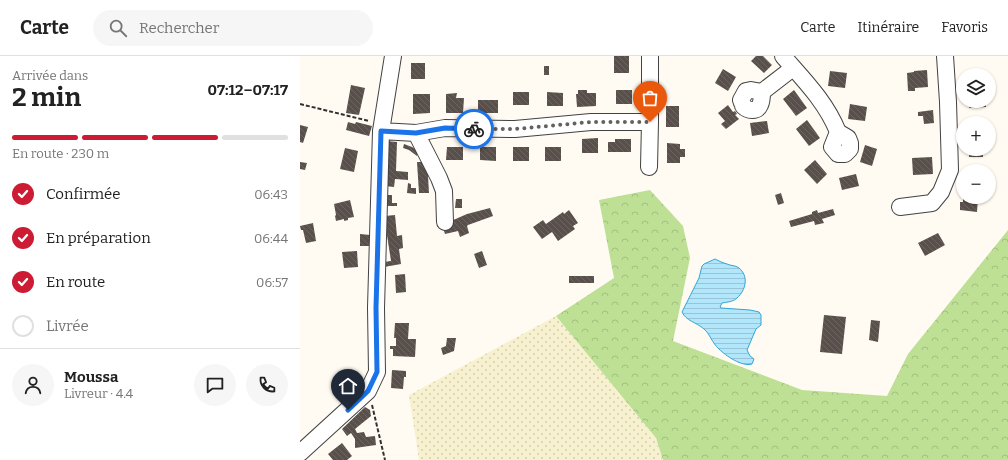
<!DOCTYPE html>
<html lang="fr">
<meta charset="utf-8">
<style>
:root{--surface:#fff;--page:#f6f6f6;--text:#222;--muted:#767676;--line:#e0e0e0;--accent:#cc1b33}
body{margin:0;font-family:Bitter,serif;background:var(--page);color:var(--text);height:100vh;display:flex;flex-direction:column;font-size:15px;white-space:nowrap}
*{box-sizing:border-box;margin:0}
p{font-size:13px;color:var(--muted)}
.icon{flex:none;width:22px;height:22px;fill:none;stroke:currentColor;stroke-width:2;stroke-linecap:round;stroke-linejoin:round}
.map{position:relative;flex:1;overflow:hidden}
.side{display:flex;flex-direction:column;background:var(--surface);width:300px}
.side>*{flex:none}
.tools{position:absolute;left:656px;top:12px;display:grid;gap:8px}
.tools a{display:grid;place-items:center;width:40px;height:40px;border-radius:50%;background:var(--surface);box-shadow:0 1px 3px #0004;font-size:20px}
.pin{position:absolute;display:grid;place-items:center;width:34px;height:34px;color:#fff;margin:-41px -17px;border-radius:50% 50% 50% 0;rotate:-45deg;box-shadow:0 0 4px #0007}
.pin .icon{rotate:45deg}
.courier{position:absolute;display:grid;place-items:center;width:40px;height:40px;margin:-20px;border:3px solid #1a73e8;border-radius:50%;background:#fff;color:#222;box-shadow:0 1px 5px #0007}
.head em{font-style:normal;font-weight:700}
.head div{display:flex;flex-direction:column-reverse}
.head{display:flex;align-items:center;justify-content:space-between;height:68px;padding:0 12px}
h1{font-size:26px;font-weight:700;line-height:30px}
.bar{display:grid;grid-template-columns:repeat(4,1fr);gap:6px 4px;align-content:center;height:48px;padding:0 12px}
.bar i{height:5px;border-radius:3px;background:var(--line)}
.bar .on{background:var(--accent)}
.bar p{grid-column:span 4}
.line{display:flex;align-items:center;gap:10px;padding:0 12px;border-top:1px solid var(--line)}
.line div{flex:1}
.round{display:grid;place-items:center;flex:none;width:42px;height:42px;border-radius:21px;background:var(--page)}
ol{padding:0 12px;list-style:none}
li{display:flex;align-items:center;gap:12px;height:44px}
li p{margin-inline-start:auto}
li .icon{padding:4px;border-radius:50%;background:var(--accent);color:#fff;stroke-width:4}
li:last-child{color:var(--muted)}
li i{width:22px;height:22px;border:2px solid var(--line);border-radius:50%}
header{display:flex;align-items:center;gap:24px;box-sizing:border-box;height:56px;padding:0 20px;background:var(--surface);border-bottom:1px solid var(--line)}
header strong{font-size:19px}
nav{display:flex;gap:22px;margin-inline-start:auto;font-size:14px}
.search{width:280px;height:36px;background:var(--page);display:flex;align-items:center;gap:10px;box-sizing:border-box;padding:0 14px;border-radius:22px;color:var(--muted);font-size:15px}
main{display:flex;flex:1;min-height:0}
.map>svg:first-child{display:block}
.farmland{fill:url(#farmland-dots)}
.forest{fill:url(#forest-crowns)}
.water{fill:url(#water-rules);stroke:#32a5d9}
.building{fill:url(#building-back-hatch)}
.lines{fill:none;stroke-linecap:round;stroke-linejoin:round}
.minor-casing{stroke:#424242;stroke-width:18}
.path{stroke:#313131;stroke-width:2;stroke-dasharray:4 2;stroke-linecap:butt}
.minor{stroke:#fff;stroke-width:16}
.done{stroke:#63625e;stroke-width:4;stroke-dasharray:0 7.2}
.route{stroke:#1a73e8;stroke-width:5}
</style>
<header>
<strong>Carte</strong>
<div class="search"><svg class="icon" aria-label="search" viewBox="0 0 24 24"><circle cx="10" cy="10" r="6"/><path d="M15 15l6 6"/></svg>Rechercher</div>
<nav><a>Carte</a><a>Itinéraire</a><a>Favoris</a></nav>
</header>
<main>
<section class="side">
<div class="head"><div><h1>2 min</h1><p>Arrivée dans</p></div><em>07:12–07:17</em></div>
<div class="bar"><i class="on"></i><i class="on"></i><i class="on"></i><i></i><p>En route · 230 m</p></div>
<ol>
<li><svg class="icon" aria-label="check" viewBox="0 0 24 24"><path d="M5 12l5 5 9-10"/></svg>Confirmée<p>06:43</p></li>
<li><svg class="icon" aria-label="check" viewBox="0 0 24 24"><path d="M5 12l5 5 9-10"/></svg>En préparation<p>06:44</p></li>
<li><svg class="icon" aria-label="check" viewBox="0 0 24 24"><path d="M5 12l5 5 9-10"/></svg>En route<p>06:57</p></li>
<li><i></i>Livrée</li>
</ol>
<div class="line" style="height:72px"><a class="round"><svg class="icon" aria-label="person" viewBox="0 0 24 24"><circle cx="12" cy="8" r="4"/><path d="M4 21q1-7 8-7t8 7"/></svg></a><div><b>Moussa</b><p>Livreur · 4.4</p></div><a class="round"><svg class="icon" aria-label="chat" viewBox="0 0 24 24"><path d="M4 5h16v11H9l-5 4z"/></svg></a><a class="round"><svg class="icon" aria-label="phone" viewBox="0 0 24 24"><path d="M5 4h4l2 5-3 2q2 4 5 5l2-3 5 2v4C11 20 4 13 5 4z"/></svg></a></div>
</section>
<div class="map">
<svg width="708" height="404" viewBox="0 0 708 404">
<defs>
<pattern id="farmland-dots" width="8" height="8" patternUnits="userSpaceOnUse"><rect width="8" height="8" fill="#f8f1cf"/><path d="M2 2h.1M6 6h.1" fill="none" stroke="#d3cdb1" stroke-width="1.8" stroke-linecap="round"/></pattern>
<pattern id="forest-crowns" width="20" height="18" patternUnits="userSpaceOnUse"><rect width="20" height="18" fill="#bde095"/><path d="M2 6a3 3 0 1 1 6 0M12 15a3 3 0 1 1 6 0" fill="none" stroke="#a1bf7f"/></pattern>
<pattern id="water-rules" width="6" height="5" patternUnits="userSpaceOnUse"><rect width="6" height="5" fill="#b1e6fb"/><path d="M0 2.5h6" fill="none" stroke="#97c4d6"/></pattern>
<pattern id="building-back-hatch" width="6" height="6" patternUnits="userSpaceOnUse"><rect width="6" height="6" fill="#594f4b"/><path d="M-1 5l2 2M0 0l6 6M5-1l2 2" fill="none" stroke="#6c6461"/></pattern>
</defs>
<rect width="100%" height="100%" fill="#fffbf2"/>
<path class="farmland" d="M 256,260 L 356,382 L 363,404 L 119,404 L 109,339 Z"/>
<path class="forest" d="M 350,134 L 383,170 L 390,202 L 373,285 L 502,334 L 587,340 L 608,298 L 708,174 L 708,404 L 363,404 L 356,382 L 256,260 L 314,222 L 299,144 Z"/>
<path class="water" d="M 415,203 C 419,205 423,207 427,208 C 431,210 435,209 439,212 C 449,220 446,234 437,242 C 433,246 427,246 422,247 L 420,251 L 421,252 L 450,254 L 459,256 L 461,259 L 461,269 L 456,273 L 447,294 L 450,300 L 454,303 L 452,308 C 442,311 426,300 419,293 C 412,287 410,278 404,273 C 396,266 386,265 382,256 L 399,222 L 402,210 L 404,208 Z"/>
<path class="building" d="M 314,0 L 329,0 L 329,17 L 314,17 Z
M 456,0 L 463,0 L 472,9 L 464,17 L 451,5 Z
M 111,7 L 125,7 L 125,23 L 111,23 Z
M 244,10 L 249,10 L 249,19 L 244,19 Z
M 423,13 L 436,21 L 428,35 L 415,27 Z
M 627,14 L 628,31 L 615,32 L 615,35 L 608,35 L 607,17 L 614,16 L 614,15 Z
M 530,15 L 547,17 L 545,32 L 528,30 Z
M 51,29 L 65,32 L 59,59 L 46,57 Z
M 278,34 L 287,34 L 287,37 L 296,37 L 296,50 L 277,51 L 276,38 L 278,38 Z
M 316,34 L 332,34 L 332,48 L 316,48 Z
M 494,34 L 507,52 L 496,60 L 483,43 Z
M 213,36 L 229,36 L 229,49 L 213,49 Z
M 247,36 L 263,37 L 263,50 L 247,50 Z
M 157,37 L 156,42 L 164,42 L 163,57 L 146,57 L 146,38 Z
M 113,38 L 130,38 L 130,57 L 113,58 Z
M 178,44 L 198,44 L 198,57 L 178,57 Z
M 669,45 L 686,45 L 686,51 L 669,52 Z
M 550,48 L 567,51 L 565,65 L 548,63 Z
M 428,49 L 433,56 L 435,55 L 437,58 L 435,59 L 439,63 L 426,73 L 421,68 L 425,65 L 418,57 Z
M 366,50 L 379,50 L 379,71 L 366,71 Z
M 633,54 L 634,67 L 624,68 L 623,60 L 618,60 L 618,56 Z
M 507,64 L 520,82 L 509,90 L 496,73 Z
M 467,65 L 469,77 L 452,80 L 450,67 Z
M 48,66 L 55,68 L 56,66 L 72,70 L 69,80 L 46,74 Z
M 0,69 L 8,71 L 3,87 L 0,86 Z
M 298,82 L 298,97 L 282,97 L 282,83 Z
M 315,83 L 331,83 L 331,96 L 308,96 L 308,86 L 315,86 Z
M 87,85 L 97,86 L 96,115 L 108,116 L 108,124 L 95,123 L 94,131 L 85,130 Z
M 367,87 L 380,88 L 380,93 L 385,93 L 385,101 L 380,101 L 380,107 L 367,107 Z
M 104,88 L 112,91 L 119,96 L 117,100 L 109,94 L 103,92 Z
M 565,89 L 577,93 L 572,110 L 560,106 Z
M 147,91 L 163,91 L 163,104 L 146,104 Z
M 180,91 L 196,91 L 196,105 L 180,104 Z
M 213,91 L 229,91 L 229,105 L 213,105 Z
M 245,91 L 261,91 L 261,105 L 245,105 Z
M 45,92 L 58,95 L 54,116 L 40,113 Z
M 669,93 L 683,93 L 683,101 L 669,101 Z
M 632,101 L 633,118 L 613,119 L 612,102 Z
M 515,104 L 527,118 L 517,128 L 504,114 Z
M 0,106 L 7,107 L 5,114 L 0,113 Z
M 117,106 L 126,106 L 132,119 L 128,120 L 129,137 L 119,137 Z
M 556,118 L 559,130 L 542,134 L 539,122 Z
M 108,127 L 111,128 L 111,132 L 116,132 L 116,138 L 107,137 Z
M 481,137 L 484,147 L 478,149 L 475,139 Z
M 84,139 L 92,139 L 92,147 L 97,147 L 97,150 L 85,150 Z
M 663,141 L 678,141 L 677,156 L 660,154 L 660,146 L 663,146 Z
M 156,143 L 162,143 L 162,152 L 155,152 Z
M 50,144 L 54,161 L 48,162 L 48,164 L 44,165 L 44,163 L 36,165 L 35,160 L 36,159 L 34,148 Z
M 190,152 L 193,160 L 168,169 L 167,170 L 169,177 L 160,181 L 158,175 L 145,178 L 142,169 L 167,158 Z
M 533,153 L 535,159 L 522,163 L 524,167 L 515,169 L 514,165 L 491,171 L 489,165 L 512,158 L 512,156 L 517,154 L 518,157 Z
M 269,154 L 278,167 L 273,170 L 275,173 L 258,185 L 252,176 L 242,183 L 233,171 L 243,164 L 246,168 L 263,156 L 264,158 Z
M 95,159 L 97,180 L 102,179 L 103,192 L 99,193 L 101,208 L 84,211 L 84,206 L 91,205 L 87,179 L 85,160 Z
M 13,167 L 16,185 L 6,187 L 3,174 L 1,174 L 0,170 Z
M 638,177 L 645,189 L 625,200 L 618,187 Z
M 60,178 L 70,179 L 70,190 L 60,190 Z
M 57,195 L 58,211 L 44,212 L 42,196 Z
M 182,195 L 187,209 L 179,212 L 174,198 Z
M 105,218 L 106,236 L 96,237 L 95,219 Z
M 269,220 L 294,220 L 294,227 L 269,227 Z
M 524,259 L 546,261 L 542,298 L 520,296 Z
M 571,264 L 580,265 L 578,286 L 569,284 Z
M 95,267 L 109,267 L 108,283 L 116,283 L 115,301 L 93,300 L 93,293 L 90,293 L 90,290 L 96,290 L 96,282 L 94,282 Z
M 147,282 L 156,282 L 154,295 L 143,299 L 141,292 L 146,290 Z
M 92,314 L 106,315 L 106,321 L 104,321 L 103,333 L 91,332 Z
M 65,351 L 70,354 L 71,360 L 55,373 L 57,377 L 64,376 L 66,381 L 75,380 L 76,389 L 55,392 L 55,383 L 51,377 L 47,380 L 42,373 Z
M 42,387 L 52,400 L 47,404 L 33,404 L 28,398 Z"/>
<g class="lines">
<defs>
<path id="minor" d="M 483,0 C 504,24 526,46 538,76 L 548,82 L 550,87 L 550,93 L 545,98 L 538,98 L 532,91 L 538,76
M 462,36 C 462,40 462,45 460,49 C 457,56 448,55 443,50 C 443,49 441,44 441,44 L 446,35 L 451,34 L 462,36 L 493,12
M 81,75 L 116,77 L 145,72 L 215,73 L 291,66 L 350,66 L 350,0
M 116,77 L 139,122 L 144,135 L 145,166
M 349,111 L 350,66
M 600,151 L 632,147 L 641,136 L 650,114 L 648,46 L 645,0
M 0,397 L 68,335 L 77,316 L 76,252 L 81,75 L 93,0"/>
</defs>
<use href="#minor" class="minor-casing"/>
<path class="path" d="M 0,48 L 69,65
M 72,349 L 85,404"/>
<use href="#minor" class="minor"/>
</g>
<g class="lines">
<path class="done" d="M 174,73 L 215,73 L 291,66 L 350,66"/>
<path class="route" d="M 48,354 L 68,335 L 77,316 L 76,252 L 81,75 L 116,77 L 145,72 L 174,73"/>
</g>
</svg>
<div class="tools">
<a><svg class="icon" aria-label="layers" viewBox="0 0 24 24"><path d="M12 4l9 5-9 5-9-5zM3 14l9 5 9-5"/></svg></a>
<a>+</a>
<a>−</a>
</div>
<div class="pin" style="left:350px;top:66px;background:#ea580c"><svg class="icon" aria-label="bag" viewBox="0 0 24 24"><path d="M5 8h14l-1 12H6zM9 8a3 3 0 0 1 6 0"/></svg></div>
<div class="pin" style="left:48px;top:354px;background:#1f2937"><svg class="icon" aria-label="home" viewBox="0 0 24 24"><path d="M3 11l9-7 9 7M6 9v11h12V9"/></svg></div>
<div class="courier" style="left:174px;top:73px"><svg class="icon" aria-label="bike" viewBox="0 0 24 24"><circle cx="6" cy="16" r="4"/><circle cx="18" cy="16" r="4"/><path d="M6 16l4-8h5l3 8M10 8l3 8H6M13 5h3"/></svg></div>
</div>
</main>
